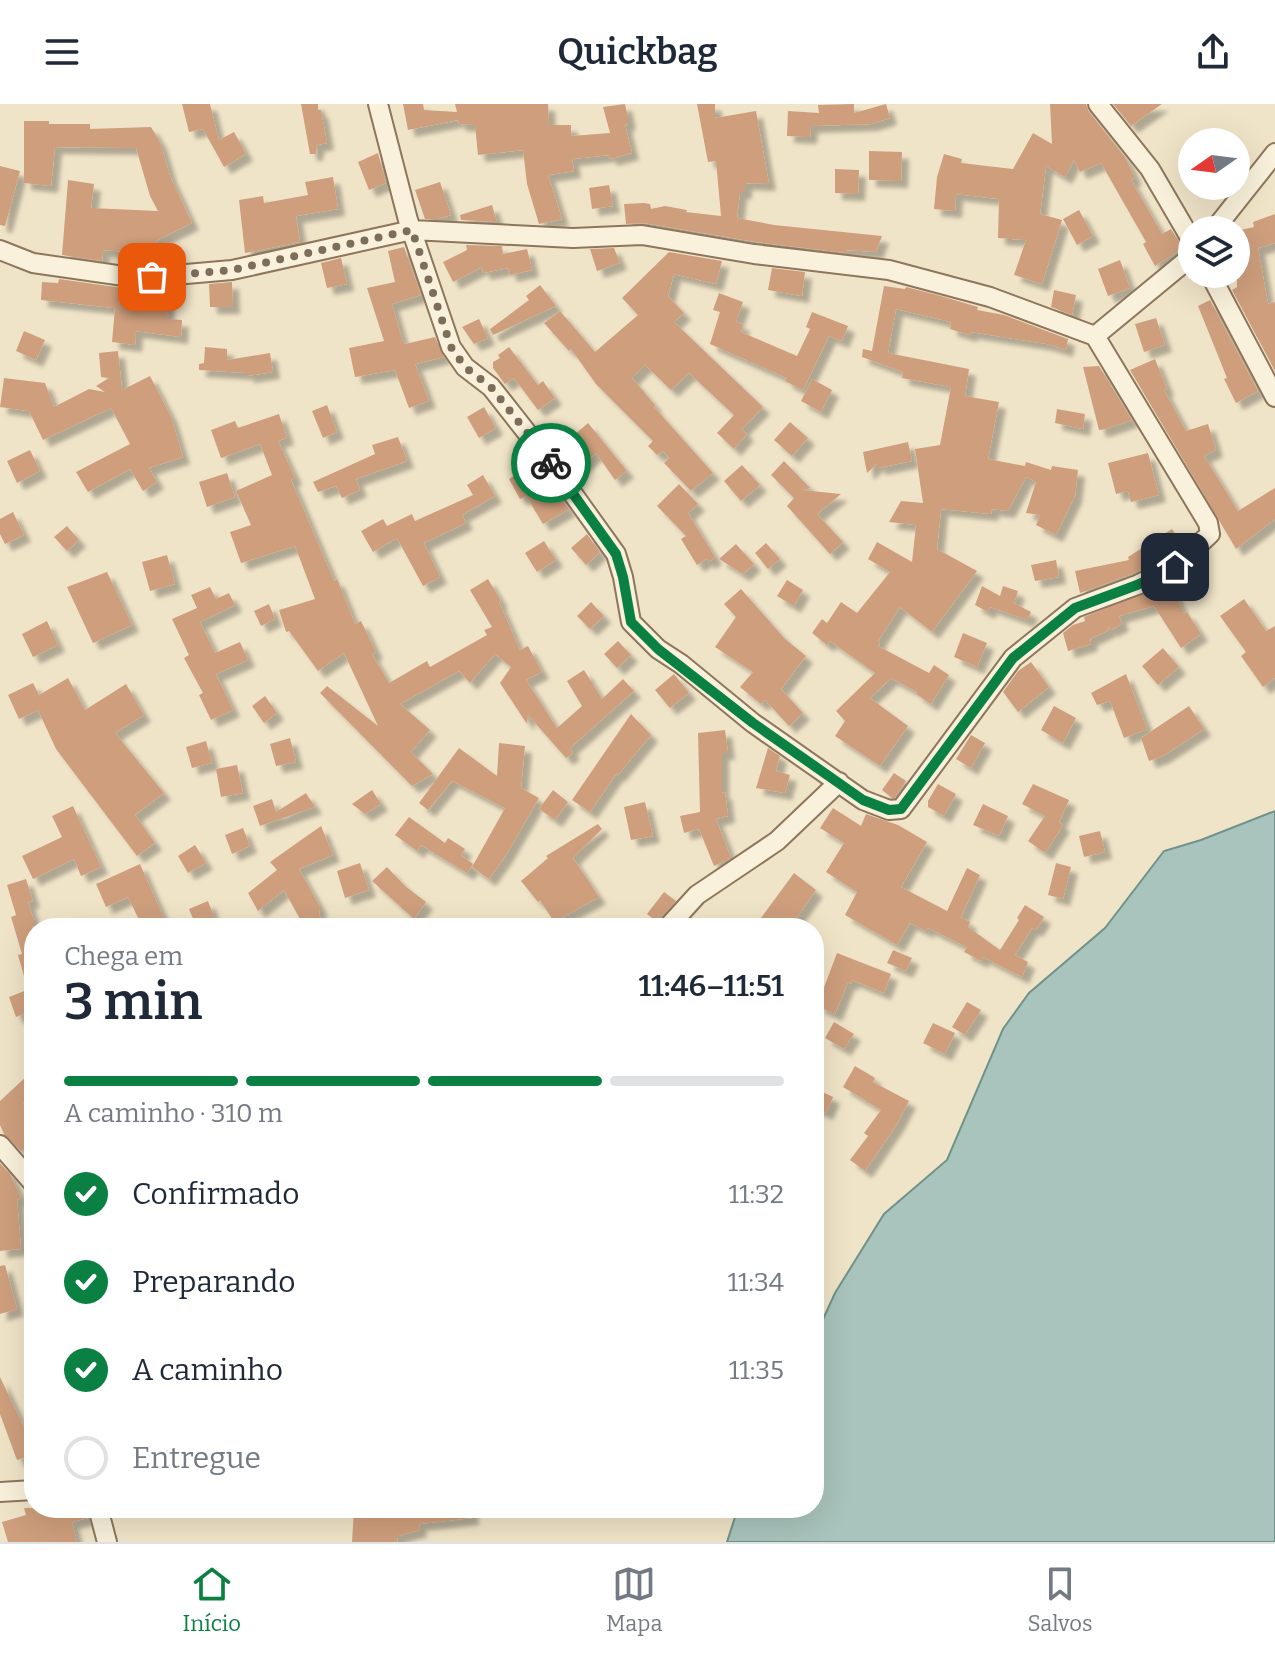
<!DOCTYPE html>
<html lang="pt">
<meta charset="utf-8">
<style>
:root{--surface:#fff;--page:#f2f2f3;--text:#1f2937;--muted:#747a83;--line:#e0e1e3;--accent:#0b8043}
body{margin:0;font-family:Bitter,serif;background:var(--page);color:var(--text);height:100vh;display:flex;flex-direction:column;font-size:30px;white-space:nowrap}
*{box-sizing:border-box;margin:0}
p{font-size:26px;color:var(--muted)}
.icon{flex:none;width:44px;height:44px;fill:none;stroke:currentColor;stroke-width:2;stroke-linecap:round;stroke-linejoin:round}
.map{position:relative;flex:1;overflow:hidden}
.details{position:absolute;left:24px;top:814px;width:800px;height:600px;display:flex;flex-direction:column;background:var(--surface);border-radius:32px;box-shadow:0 8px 32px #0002}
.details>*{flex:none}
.needle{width:52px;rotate:256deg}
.buttons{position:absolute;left:1178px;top:24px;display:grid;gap:16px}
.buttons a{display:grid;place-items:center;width:72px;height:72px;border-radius:50%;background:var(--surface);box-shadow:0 8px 32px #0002;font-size:40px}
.pin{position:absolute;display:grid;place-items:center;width:68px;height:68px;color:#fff;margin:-34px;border-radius:16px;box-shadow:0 4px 12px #0006}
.courier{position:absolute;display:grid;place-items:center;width:80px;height:80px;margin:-40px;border:6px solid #0b8043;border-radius:50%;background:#fff;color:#222;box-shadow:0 2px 10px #0007}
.summary em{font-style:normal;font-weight:600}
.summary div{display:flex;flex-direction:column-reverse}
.summary{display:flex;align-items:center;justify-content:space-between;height:136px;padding:0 40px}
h1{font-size:52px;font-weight:600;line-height:60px}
.bar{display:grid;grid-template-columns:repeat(4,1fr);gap:12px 8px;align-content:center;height:96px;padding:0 40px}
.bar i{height:10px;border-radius:6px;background:var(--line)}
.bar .current{background:var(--accent)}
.bar p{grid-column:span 4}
ol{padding:0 40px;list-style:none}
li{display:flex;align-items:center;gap:24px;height:88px}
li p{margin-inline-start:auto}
li .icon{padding:8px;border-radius:50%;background:var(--accent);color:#fff;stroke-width:4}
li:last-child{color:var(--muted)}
li i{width:44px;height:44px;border:4px solid var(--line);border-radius:50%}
header{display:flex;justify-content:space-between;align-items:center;height:104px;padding:0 40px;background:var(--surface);font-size:36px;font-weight:600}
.dock{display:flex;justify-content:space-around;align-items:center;height:112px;border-top:2px solid var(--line);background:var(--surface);font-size:22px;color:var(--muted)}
.dock a{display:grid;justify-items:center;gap:4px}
.dock .current{color:var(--accent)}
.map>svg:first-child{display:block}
.water{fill:#a9c4bc;stroke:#6f938a;stroke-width:2}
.building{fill:#cf9f7d;filter:url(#shadow)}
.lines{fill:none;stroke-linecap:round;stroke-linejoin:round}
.street-casing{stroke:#8d765c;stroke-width:22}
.street{stroke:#faf1dc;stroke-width:18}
.done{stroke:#7c6e5b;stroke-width:8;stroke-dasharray:0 14.4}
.route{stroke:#0b8043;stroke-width:10}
</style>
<header><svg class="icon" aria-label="menu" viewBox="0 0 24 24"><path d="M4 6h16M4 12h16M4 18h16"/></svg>Quickbag<svg class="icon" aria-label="share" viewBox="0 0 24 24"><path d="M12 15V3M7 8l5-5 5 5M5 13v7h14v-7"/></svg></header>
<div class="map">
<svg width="1275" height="1438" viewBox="0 0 1275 1438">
<defs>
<filter id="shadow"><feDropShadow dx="7" dy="7" stdDeviation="2" flood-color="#0004"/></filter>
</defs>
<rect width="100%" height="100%" fill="#f0e4c8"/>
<path class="water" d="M 1275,707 L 1275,1438 L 727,1438 L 738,1404 L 814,1404 L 814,1235 L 835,1189 L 884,1110 L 947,1056 L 1003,925 L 1029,889 L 1105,824 L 1164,747 L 1201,736 Z"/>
<path class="building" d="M 182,0 L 210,0 L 219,36 L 234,28 L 246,50 L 224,63 L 203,25 L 189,28 Z
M 301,0 L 318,0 L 318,6 L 321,6 L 327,39 L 317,41 L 316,50 L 310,50 Z
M 403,0 L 423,0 L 424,6 L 457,8 L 455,0 L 548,0 L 549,21 L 571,21 L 571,32 L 610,29 L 603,3 L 625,0 L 628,14 L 628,20 L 625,21 L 632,49 L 610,55 L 609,51 L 572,55 L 574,67 L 548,71 L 562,115 L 539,120 L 527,80 L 523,46 L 478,51 L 475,21 L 459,20 L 458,16 L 408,26 Z
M 697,0 L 715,0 L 715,14 L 756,7 L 769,80 L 745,79 L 745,88 L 740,88 L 737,114 L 774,121 L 882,132 L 876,148 L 846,146 L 846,149 L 756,138 L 644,119 L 626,120 L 624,100 L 644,99 L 650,100 L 651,105 L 665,102 L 687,106 L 686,108 L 721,112 L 716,57 L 708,58 Z
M 854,0 L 854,9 L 886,0 L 890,14 L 871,20 L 811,22 L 810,33 L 787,32 L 788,7 L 819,9 L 818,1 Z
M 1050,0 L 1086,0 L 1089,8 L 1125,53 L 1135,74 L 1131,76 L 1162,130 L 1171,125 L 1183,144 L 1155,162 L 1143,140 L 1146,138 L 1101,59 L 1080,68 L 1074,56 L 1065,73 L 1046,62 L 1040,110 L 1062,116 L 1042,180 L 1014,171 L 1026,136 L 998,134 L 999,95 L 956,90 L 955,107 L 934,105 L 937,73 L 944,50 L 962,55 L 961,59 L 1013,65 L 1033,29 L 1052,40 Z
M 1113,0 L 1162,0 L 1131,22 Z
M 24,17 L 49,17 L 49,20 L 90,20 L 90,25 L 151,23 L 160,38 L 170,72 L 192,119 L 156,137 L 156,150 L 103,146 L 102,157 L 62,151 L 68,76 L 94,80 L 91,104 L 158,107 L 150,92 L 136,44 L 55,43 L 51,82 L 24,79 Z
M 869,47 L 902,48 L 901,77 L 869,76 Z
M 378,49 L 386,79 L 369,86 L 358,58 Z
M 0,62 L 20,67 L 5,122 L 0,121 Z
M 835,65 L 859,66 L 858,90 L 835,89 Z
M 333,73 L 338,105 L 296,112 L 300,138 L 245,149 L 239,96 L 263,92 L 264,99 L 308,91 L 305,78 Z
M 440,78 L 451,111 L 438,115 L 425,115 L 415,86 Z
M 609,81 L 613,102 L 592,105 L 589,84 Z
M 492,101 L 497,118 L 461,116 L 460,111 Z
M 1079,106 L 1093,132 L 1077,141 L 1063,115 Z
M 1275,110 L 1275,139 L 1258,144 L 1268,200 L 1275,198 L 1275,267 L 1232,186 L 1237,183 L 1236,127 L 1254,123 L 1253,118 Z
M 466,141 L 502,142 L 503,150 L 527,145 L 532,166 L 510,171 L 508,164 L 483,169 L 482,163 L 453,178 L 443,158 L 467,146 Z
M 404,143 L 421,191 L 392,200 L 402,235 L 405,240 L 435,233 L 444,253 L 415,260 L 429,297 L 409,304 L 395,266 L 355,273 L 349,244 L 384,237 L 367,184 L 395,178 L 388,147 Z
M 614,144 L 620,159 L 597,167 L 590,145 Z
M 669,148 L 722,157 L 716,180 L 674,170 L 668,192 L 684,209 L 674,218 L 763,303 L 742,325 L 747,330 L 734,345 L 717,329 L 734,311 L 689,269 L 671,286 L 645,261 L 632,274 L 655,301 L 654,303 L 713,369 L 691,387 L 664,359 L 669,354 L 663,347 L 657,351 L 648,342 L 653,337 L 596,280 L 571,245 L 569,247 L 544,219 L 560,207 L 595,248 L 638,211 L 622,194 Z
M 341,154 L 347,180 L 327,184 L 321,159 Z
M 1120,156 L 1130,184 L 1108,192 L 1098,165 Z
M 772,164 L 805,168 L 802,192 L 768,186 Z
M 59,175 L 130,185 L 167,184 L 168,215 L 182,216 L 181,233 L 136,227 L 135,241 L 112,238 L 115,204 L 41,196 L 42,178 L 58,179 Z
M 232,178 L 233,203 L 210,203 L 209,180 Z
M 540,181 L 556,202 L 493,231 L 490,225 L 529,196 L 526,192 Z
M 884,182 L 905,185 L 906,183 L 941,192 L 978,203 L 977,206 L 1004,211 L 1068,235 L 1066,246 L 1047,240 L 971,228 L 970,231 L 950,225 L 951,218 L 896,205 L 888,249 L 969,265 L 965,292 L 999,298 L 988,355 L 1025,362 L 1026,358 L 1051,366 L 1052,362 L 1078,366 L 1075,392 L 1056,431 L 1036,421 L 1040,411 L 1026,409 L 1036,378 L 1026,373 L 1008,407 L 992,405 L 991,410 L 941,405 L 937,445 L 977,467 L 932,528 L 900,503 L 878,537 L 880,539 L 878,542 L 929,569 L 934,561 L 949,571 L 931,600 L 916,590 L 917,588 L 891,574 L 870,594 L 908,622 L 880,662 L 835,632 L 845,617 L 836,607 L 875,569 L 830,537 L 827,541 L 812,529 L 822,515 L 827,519 L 841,498 L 857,509 L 890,468 L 868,455 L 877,438 L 912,458 L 916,421 L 889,418 L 901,397 L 923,399 L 915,345 L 940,341 L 951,283 L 902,274 L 903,268 L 862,253 L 863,245 L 872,247 Z
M 1054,186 L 1076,191 L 1072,211 L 1051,203 Z
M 719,189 L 743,198 L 736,218 L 743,220 L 741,228 L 797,252 L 810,225 L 806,223 L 812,208 L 848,222 L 842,237 L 829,232 L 803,286 L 785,277 L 787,274 L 710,240 L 720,208 L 713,206 Z
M 1210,196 L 1258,287 L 1236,299 L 1224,275 L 1227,274 L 1198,202 Z
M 1156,214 L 1165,241 L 1144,248 L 1135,220 Z
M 479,215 L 488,234 L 474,240 L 462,223 Z
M 24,227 L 45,236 L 36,256 L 16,247 Z
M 205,243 L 227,245 L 227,256 L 270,249 L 273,268 L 247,272 L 247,269 L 199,266 L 199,260 L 204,259 Z
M 509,243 L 538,281 L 543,277 L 555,294 L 538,306 L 514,274 L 505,280 L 493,264 L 493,258 L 500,254 L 498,251 Z
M 118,247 L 122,286 L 150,272 L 171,313 L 183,353 L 149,364 L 157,378 L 143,387 L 130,365 L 88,388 L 76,368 L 130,340 L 111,304 L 43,336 L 29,307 L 0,303 L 4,274 L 45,279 L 54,303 L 89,285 L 105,288 L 96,282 L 109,274 L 101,273 L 99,249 Z
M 1155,255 L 1167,285 L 1164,286 L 1186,327 L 1208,320 L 1216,346 L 1204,352 L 1238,407 L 1275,384 L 1275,415 L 1236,445 L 1130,266 Z
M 1099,262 L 1132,316 L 1106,325 L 1099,326 L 1083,263 Z
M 812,275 L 832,286 L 821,308 L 801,297 Z
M 327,301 L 337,328 L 323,334 L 312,307 Z
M 484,303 L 496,324 L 479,334 L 467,313 Z
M 1057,305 L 1085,310 L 1083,325 L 1055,319 Z
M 279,310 L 287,334 L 278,337 L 295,374 L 291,376 L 334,477 L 337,475 L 355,520 L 361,517 L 376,548 L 372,550 L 389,579 L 427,557 L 430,563 L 487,531 L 484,526 L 492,523 L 470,486 L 488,475 L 501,497 L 499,498 L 520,546 L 528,542 L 542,568 L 526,576 L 557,624 L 582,602 L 567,577 L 584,566 L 602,595 L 623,575 L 634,587 L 570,644 L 573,649 L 566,654 L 528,611 L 527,620 L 500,579 L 511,563 L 495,550 L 470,579 L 459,567 L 400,600 L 430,626 L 411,648 L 433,670 L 412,682 L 320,589 L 327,582 L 378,622 L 344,549 L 318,567 L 289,527 L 286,528 L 279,506 L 315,495 L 295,442 L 241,459 L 230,428 L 251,421 L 236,387 L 272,371 L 260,340 L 221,354 L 211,326 L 235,317 L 238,324 Z
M 790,318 L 808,334 L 792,352 L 774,336 Z
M 588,319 L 627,367 L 615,376 L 596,349 L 576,367 L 557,346 Z
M 398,333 L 407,357 L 356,375 L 360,386 L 342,394 L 336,382 L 318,388 L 313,378 L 375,350 L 372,341 Z
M 908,338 L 912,357 L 878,364 L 878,359 L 867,369 L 863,348 Z
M 30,346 L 40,367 L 17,379 L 7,357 Z
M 1148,349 L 1159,391 L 1131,398 L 1128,387 L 1116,390 L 1108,359 Z
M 784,357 L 810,384 L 802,386 L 841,390 L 817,410 L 843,438 L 830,450 L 787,402 L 794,394 L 771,371 Z
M 742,361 L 760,381 L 741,397 L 724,377 Z
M 532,362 L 544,385 L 551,381 L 569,405 L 543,420 L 526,392 L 520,395 L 509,375 Z
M 227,369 L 235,393 L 207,403 L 199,378 Z
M 483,371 L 495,392 L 462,411 L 466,419 L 424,439 L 440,473 L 423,482 L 397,434 L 373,448 L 361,427 L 383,415 L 387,422 L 412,410 L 415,417 L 473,391 L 467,381 Z
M 679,380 L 698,400 L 688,409 L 715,453 L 709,458 L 706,455 L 697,461 L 681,435 L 686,432 L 657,402 Z
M 13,408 L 24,431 L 5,440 L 0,430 L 0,415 Z
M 67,422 L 79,436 L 67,447 L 54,433 Z
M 1172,425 L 1182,440 L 1168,453 L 1132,470 L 1080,489 L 1075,467 L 1129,456 L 1128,453 Z
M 587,430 L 600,448 L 586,461 L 571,444 Z
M 544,437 L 556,456 L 537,468 L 525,449 Z
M 766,439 L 780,455 L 768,465 L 755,449 Z
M 736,440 L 754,460 L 743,470 L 719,455 Z
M 167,451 L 175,480 L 150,487 L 142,458 Z
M 1056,456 L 1059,473 L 1035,477 L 1031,461 Z
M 107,468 L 132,521 L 93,539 L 67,483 Z
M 787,476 L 803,486 L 794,502 L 777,492 Z
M 1170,478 L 1184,510 L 1187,508 L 1201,530 L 1181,544 L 1154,502 L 1119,512 L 1122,520 L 1111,526 L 1108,522 L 1109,526 L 1090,535 L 1091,540 L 1068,547 L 1063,529 L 1073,521 L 1085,517 L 1084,513 Z
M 982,482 L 1000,492 L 1003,482 L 1018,487 L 1014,499 L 1031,508 L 1027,516 L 990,503 L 988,508 L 975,501 Z
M 210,483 L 216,495 L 229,489 L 235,501 L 200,518 L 215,549 L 240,538 L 248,556 L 216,570 L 233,606 L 211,616 L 199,591 L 203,589 L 184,554 L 189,551 L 172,515 L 197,504 L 191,491 Z
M 741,485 L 785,535 L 806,552 L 781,585 L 803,609 L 789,622 L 765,596 L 761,600 L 740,583 L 753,568 L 715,543 L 736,513 L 724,500 Z
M 1244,495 L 1266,527 L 1275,522 L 1275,574 L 1263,583 L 1241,552 L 1246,548 L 1220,512 Z
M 591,498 L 604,512 L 590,525 L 577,512 Z
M 269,500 L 275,515 L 261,522 L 254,507 Z
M 47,517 L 58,541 L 33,553 L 22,530 Z
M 963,529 L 987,539 L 977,563 L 954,553 Z
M 618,537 L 631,551 L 617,564 L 604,550 Z
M 1163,544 L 1179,563 L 1158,581 L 1142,562 Z
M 1031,558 L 1049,583 L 1018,608 L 1003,588 L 1018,567 Z
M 674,570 L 689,589 L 670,604 L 655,586 Z
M 1126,570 L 1147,625 L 1124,634 L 1110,597 L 1097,601 L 1091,589 Z
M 68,574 L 85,606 L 126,580 L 144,611 L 115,629 L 164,689 L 135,711 L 155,739 L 137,752 L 56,645 L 38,606 L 19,615 L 8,591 L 33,579 L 39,591 Z
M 265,592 L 277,609 L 264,619 L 252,602 Z
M 1054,602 L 1076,614 L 1063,639 L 1041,626 Z
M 1189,602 L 1204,625 L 1163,652 L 1149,657 L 1141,634 Z
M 631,610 L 651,631 L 617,672 L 617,669 L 590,708 L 572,696 Z
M 725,626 L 728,649 L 722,649 L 722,689 L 725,688 L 728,712 L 716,715 L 731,754 L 714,762 L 699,725 L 684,729 L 680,712 L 700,708 L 698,629 Z
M 971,631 L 985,639 L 971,664 L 956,655 Z
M 290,634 L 296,658 L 276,662 L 270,640 Z
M 206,637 L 212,659 L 192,664 L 186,643 Z
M 499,639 L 525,642 L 521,684 L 539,694 L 506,751 L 489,775 L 472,763 L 505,704 L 452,677 L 428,706 L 419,699 L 459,644 L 497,672 Z
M 768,644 L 780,652 L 776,667 L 790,671 L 785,689 L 756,684 Z
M 237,661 L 243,689 L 221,693 L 216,665 Z
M 894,669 L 906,677 L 895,694 L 892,694 L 882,686 Z
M 938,680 L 956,690 L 944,712 L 928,703 L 928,697 Z
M 1033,680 L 1069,696 L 1059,718 L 1063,721 L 1045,749 L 1028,737 L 1045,712 L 1022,700 Z
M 372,686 L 381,700 L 365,710 L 352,700 Z
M 553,686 L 568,698 L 555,716 L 539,705 Z
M 306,689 L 315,703 L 260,722 L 253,702 L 272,695 L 276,708 Z
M 645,698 L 653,732 L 631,736 L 624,703 Z
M 983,700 L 1008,712 L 999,732 L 973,721 Z
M 73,702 L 101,763 L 81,772 L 74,755 L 33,775 L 22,752 L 62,733 L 52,712 Z
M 833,704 L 861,722 L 866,710 L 898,721 L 927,738 L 901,783 L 947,807 L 967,764 L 980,771 L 961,813 L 970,818 L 968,823 L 1000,846 L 1019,816 L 1017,814 L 1025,801 L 1044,813 L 1036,826 L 1032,824 L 1015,851 L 1028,858 L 1022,873 L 983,853 L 981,857 L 964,848 L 967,843 L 928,824 L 926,827 L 910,819 L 897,841 L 845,811 L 857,788 L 826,768 L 844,739 L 820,724 Z
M 409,713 L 445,739 L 448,734 L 465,745 L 461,751 L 473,760 L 467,769 L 421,741 L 417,747 L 395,731 Z
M 598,720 L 602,725 L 573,754 L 599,793 L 554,818 L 540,796 L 538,798 L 521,777 L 548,754 L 546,752 Z
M 321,722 L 333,751 L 299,765 L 320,803 L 319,810 L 326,824 L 305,824 L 284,786 L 258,807 L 248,789 L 277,766 L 270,758 Z
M 243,724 L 250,742 L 232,750 L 225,731 Z
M 1100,727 L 1105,748 L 1084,753 L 1079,732 Z
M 195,741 L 206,759 L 188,769 L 178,752 Z
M 360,759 L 369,786 L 345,794 L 337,767 Z
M 1056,759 L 1071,763 L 1063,795 L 1048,791 Z
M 140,760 L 166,819 L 155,824 L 143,824 L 128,793 L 106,803 L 96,780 Z
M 387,763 L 405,782 L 426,798 L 414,815 L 372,777 Z
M 794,769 L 816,786 L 789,824 L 767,824 L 758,818 Z
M 26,775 L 33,797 L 28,798 L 34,817 L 34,892 L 30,893 L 18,851 L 22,850 L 11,813 L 16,811 L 7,781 Z
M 664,788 L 676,797 L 657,818 L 647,810 Z
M 208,797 L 216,818 L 197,824 L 189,805 Z
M 893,846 L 912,854 L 906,867 L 887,859 Z
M 837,849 L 891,870 L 884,889 L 852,876 L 851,880 L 848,878 L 835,910 L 817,902 Z
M 27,886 L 34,906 L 16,913 L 9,893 Z
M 967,898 L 981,906 L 965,931 L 952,923 Z
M 834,918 L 854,930 L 844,945 L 825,934 Z
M 933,919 L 955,929 L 945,950 L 923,939 Z
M 855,962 L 875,974 L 873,978 L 909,997 L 897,1020 L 865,1067 L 850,1056 L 868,1032 L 864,1029 L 881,1006 L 843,983 Z
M 29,970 L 34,981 L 34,993 L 23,999 L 34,1027 L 34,1042 L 21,1047 L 4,1030 L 0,1021 L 0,997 Z
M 814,984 L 833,993 L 826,1009 L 814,1004 Z
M 0,1059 L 10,1070 L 21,1094 L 17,1096 L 21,1145 L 0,1147 Z
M 5,1161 L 17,1205 L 0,1210 L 0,1162 Z
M 0,1273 L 34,1344 L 34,1351 L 17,1356 L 0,1310 Z
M 24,1404 L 86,1404 L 88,1414 L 72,1418 L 77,1438 L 8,1438 L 2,1418 L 26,1411 Z
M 365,1404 L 387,1404 L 388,1410 L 410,1404 L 471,1404 L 472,1414 L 419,1420 L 420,1426 L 398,1432 L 397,1438 L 352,1438 L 354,1406 Z"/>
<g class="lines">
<defs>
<path id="street" d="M 1098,0 L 1150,65 L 1192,137
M 1214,126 L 1275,49
M 0,146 L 33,159 L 131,173 L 152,173 L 232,166 L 412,126 L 573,134 L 642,131 L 754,150 L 889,166 L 990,193 L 1095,232 L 1208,419 L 1210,430 L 1175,463 L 1137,481 L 1075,504 L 1013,554 L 901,705 L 889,706 L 863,696 L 753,619 L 681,560 L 658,545 L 631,518 L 623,473 L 616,450 L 550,358 L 491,283 L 465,263 L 451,243 L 408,116 L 378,0
M 1210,170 L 1275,293
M 1095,232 L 1192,152
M 667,824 L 697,791 L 777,737 L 839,678
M 0,1041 L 34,1080
M 0,1388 L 34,1386
M 98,1404 L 107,1438"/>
</defs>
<use href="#street" class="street-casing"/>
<use href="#street" class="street"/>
</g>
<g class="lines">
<path class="done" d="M 152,173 L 232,166 L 412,126 L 451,243 L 465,263 L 491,283 L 551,359"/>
<path class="route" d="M 551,359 L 616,450 L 623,473 L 631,518 L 658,545 L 753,619 L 863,696 L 889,706 L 901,705 L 1013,554 L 1075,504 L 1137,481 L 1175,463"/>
</g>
</svg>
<div class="buttons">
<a><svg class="needle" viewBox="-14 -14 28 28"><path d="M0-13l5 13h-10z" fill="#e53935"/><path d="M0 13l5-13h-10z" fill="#747a83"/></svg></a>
<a><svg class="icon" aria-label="layers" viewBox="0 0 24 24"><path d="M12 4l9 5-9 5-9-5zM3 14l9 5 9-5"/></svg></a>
</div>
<div class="pin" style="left:152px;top:173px;background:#ea580c"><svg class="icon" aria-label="bag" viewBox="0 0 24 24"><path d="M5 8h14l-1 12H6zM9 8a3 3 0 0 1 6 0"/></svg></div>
<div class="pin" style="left:1175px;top:463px;background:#1f2937"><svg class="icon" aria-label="home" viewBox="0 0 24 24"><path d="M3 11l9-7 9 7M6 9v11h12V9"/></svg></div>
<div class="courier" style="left:551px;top:359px"><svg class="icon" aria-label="bike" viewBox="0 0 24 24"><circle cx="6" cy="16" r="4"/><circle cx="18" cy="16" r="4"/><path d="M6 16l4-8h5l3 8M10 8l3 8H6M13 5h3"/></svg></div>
<section class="details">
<div class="summary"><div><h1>3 min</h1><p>Chega em</p></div><em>11:46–11:51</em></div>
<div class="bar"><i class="current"></i><i class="current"></i><i class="current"></i><i></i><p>A caminho · 310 m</p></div>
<ol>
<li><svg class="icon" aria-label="check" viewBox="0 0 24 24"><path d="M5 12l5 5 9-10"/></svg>Confirmado<p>11:32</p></li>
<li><svg class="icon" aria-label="check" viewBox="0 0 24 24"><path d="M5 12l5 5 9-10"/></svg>Preparando<p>11:34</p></li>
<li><svg class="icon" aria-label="check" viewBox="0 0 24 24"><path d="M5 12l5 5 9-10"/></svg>A caminho<p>11:35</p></li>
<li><i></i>Entregue</li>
</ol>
</section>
</div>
<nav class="dock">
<a class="current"><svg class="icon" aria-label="home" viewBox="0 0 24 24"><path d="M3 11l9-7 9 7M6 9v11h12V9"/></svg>Início</a>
<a><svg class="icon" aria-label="map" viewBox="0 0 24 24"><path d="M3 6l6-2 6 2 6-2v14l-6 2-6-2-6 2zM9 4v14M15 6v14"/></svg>Mapa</a>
<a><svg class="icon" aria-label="saved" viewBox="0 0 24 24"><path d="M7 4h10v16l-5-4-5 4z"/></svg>Salvos</a>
</nav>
